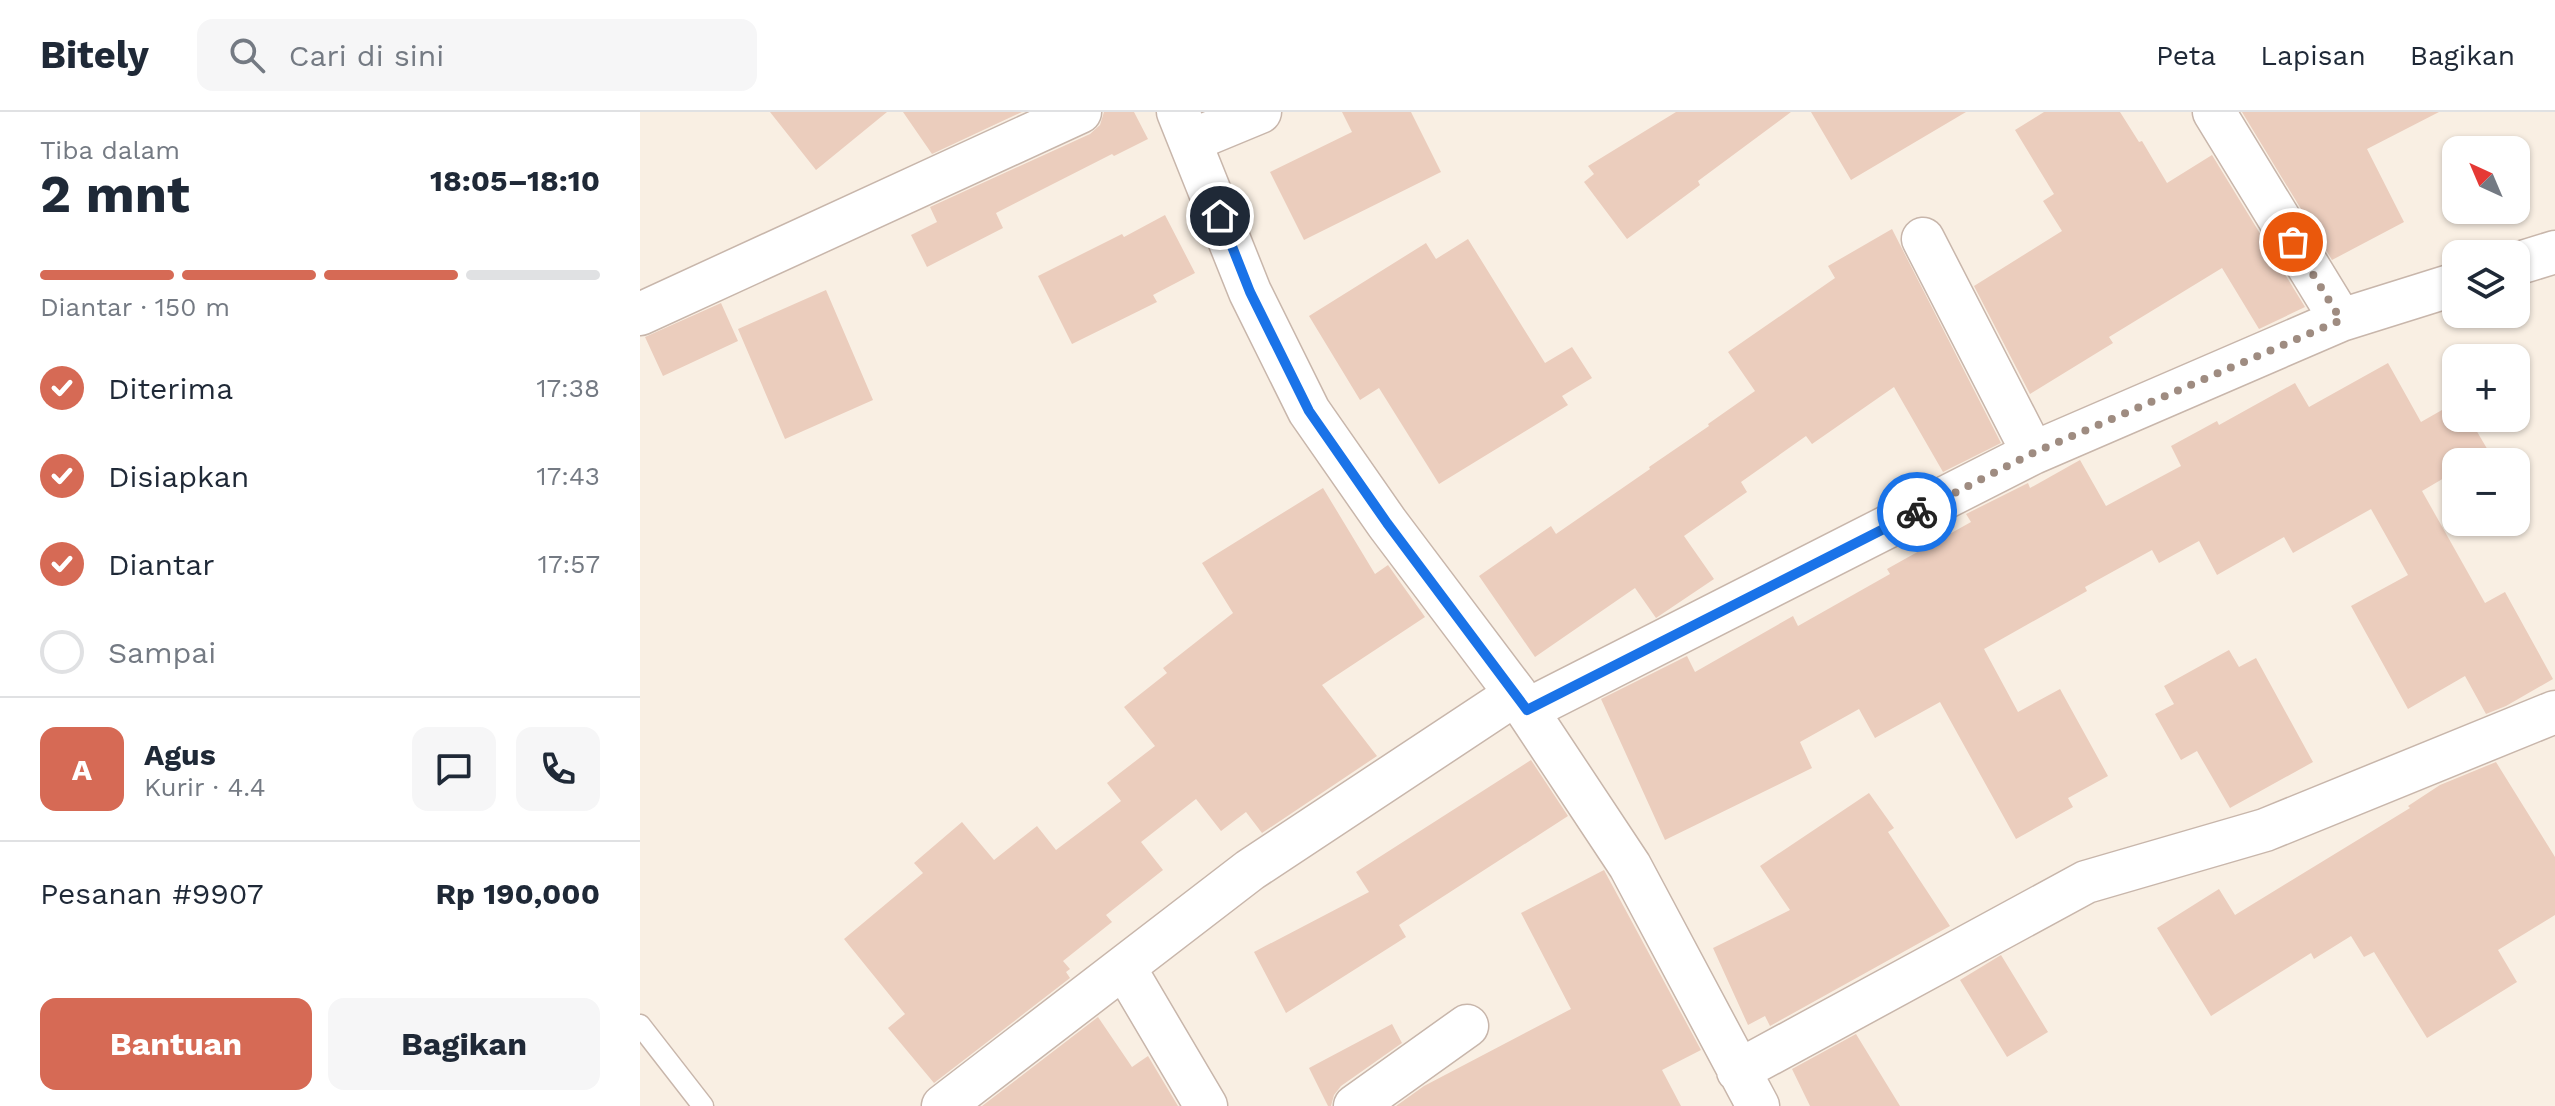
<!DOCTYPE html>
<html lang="id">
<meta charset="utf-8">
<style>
:root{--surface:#fff;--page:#f6f6f7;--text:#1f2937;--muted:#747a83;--line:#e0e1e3;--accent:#d66a55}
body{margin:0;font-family:"Work Sans",sans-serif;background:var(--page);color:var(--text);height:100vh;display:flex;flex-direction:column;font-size:30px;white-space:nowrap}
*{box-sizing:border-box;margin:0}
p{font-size:26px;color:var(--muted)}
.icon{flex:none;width:44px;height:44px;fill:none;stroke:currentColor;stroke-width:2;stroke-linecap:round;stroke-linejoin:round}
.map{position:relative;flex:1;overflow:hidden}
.drawer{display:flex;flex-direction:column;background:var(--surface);width:640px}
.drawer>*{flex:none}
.needle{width:52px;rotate:316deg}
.buttons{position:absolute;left:1802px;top:24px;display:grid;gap:16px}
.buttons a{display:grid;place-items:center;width:88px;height:88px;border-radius:16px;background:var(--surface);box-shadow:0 2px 6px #0004;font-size:40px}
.pin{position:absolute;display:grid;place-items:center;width:68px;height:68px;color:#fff;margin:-34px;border:4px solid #fff;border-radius:50%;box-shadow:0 2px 8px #0007}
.courier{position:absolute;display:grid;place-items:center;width:80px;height:80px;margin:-40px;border:6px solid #1a73e8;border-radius:50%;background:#fff;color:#222;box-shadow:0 2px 10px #0007}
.overview em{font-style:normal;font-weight:700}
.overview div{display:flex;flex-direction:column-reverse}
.overview{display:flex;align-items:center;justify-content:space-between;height:136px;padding:0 40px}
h1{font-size:52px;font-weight:700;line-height:60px}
.bar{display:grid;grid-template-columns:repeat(4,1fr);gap:12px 8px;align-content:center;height:96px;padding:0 40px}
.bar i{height:10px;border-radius:6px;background:var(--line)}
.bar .current{background:var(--accent)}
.bar p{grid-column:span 4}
.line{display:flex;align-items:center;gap:20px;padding:0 40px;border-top:2px solid var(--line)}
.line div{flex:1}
.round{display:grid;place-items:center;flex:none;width:84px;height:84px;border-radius:16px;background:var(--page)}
ol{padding:0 40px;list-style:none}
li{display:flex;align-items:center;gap:24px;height:88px}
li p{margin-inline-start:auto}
li .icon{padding:8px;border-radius:50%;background:var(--accent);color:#fff;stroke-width:4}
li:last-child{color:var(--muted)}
li i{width:44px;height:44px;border:4px solid var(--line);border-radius:50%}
.cta{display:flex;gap:16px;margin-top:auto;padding:16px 40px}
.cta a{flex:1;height:92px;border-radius:16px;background:var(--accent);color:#fff;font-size:32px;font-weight:700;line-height:92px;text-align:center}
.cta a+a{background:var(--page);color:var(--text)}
header{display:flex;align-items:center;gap:48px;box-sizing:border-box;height:112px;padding:0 40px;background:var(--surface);border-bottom:2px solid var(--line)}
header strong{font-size:38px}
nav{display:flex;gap:44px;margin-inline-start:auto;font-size:28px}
.search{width:560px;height:72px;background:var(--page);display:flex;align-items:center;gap:20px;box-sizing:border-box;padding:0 28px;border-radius:16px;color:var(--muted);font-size:30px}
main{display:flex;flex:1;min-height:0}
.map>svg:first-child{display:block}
.building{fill:#ebcdbd}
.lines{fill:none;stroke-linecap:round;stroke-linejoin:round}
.lane-casing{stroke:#c8b6ab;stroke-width:23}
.street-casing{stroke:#c8b6ab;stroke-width:45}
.lane{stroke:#fff;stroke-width:20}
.street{stroke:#fff;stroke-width:42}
.done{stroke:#9f8c81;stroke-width:8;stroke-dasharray:0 14.4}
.route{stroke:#1a73e8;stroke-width:10}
</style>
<header>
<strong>Bitely</strong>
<div class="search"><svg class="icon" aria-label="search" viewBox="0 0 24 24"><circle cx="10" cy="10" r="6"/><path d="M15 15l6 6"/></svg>Cari di sini</div>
<nav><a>Peta</a><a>Lapisan</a><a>Bagikan</a></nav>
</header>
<main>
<section class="drawer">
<div class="overview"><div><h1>2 mnt</h1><p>Tiba dalam</p></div><em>18:05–18:10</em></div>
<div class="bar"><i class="current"></i><i class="current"></i><i class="current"></i><i></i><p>Diantar · 150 m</p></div>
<ol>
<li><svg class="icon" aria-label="check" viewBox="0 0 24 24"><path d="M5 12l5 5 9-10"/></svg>Diterima<p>17:38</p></li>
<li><svg class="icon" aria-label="check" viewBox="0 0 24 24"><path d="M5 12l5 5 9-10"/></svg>Disiapkan<p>17:43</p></li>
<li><svg class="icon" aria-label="check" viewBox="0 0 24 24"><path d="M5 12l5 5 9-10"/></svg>Diantar<p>17:57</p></li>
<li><i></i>Sampai</li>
</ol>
<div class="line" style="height:144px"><b class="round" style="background:var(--accent);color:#fff">A</b><div><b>Agus</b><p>Kurir · 4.4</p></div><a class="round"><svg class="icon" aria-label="chat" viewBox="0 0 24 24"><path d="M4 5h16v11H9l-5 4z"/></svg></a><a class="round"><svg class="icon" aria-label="phone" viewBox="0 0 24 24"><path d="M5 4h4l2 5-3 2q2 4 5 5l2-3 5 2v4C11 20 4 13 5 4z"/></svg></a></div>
<div class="line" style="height:104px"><div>Pesanan #9907</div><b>Rp 190,000</b></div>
<div class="cta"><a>Bantuan</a><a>Bagikan</a></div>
</section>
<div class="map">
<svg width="1915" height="994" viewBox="0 0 1915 994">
<rect width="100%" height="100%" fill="#f9efe3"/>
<path class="building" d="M 130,0 L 247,0 L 176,58 Z
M 263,0 L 382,0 L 292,42 Z
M 464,0 L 494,0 L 508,27 L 474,44 L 472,42 L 356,101 L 363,116 L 287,155 L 271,123 L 297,110 L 290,95 L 450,22 L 460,13 Z
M 702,0 L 771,0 L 801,60 L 664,128 L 630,60 L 712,20 Z
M 1036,0 L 1151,0 L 1058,69 L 1060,73 L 987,127 L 944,70 L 954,62 L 948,54 Z
M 1171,0 L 1326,0 L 1211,68 Z
M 1404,0 L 1480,0 L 1499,30 L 1502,29 L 1527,71 L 1572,43 L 1665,195 L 1619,217 L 1582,156 L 1469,225 L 1473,231 L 1390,282 L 1334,174 L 1422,119 L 1403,89 L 1414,82 L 1375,18 Z
M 1602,0 L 1799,0 L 1727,37 L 1764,110 L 1692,148 Z
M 525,103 L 555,161 L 513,183 L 517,190 L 432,232 L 398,164 L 482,122 L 484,125 Z
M 1252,117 L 1361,331 L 1303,360 L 1254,275 L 1172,332 L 1166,324 L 1101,370 L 1107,380 L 1044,424 L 1074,467 L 1016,506 L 995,476 L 895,545 L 839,464 L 911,414 L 916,422 L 1010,357 L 1009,355 L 1069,314 L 1068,312 L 1115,279 L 1088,240 L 1195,166 L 1188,154 Z
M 828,127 L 905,251 L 932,235 L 952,266 L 922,284 L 928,293 L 799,372 L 739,276 L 720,288 L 669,204 L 786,131 L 796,147 Z
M 186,178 L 233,288 L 145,327 L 98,217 Z
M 81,191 L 98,229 L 23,264 L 5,225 Z
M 1748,251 L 1781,310 L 1816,290 L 1816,306 L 1829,306 L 1849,340 L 1832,350 L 1816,350 L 1816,359 L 1782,379 L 1845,491 L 1865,480 L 1913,567 L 1866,594 L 1846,602 L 1825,564 L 1768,597 L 1711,494 L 1768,463 L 1731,397 L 1653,441 L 1644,425 L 1577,463 L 1559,429 L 1519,451 L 1512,438 L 1445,475 L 1447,479 L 1344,537 L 1378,600 L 1420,577 L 1468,664 L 1428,686 L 1433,695 L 1376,727 L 1300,590 L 1235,626 L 1219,597 L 1160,630 L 1172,656 L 1025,728 L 961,587 L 1047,544 L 1055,560 L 1153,504 L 1158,514 L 1250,462 L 1247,457 L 1331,410 L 1326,402 L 1388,371 L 1390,376 L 1440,348 L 1466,394 L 1541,354 L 1531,334 L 1577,309 L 1579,313 L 1655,271 L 1669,295 Z
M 683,376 L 735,462 L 748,453 L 785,505 L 682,573 L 737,644 L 622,721 L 606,700 L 581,719 L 556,687 L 501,730 L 523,758 L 466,803 L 472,810 L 423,849 L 430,857 L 426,860 L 430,866 L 294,971 L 248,916 L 265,902 L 204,827 L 283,761 L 274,751 L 322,710 L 354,748 L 397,714 L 416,738 L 481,689 L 467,671 L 515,634 L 484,595 L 527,561 L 523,556 L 593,501 L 562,451 Z
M 1589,538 L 1599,555 L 1616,546 L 1673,650 L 1590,696 L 1557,639 L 1541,648 L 1515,602 L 1534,592 L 1524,574 Z
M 891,648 L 928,704 L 759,813 L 766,825 L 646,901 L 614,840 L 729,780 L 716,760 Z
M 1856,650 L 1915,745 L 1915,803 L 1858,838 L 1877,870 L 1787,926 L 1734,840 L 1724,845 L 1711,824 L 1674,847 L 1671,841 L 1571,904 L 1517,816 L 1579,777 L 1595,803 L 1770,696 L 1768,694 L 1800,673 Z
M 1229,681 L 1254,716 L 1248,720 L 1310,814 L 1130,914 L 1125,904 L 1108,913 L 1073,836 L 1150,798 L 1120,754 Z
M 964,758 L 1061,938 L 1022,958 L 1041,994 L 756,994 L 784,974 L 931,897 L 881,801 Z
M 1361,843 L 1408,920 L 1367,945 L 1320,868 Z
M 458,905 L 492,955 L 508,944 L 538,994 L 342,994 Z
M 752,912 L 762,931 L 701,974 L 694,983 L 691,994 L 688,994 L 669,956 Z
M 1216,922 L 1260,994 L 1170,994 L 1152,957 Z"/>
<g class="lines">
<defs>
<path id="lane" d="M 0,913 L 63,994"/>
<path id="street" d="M 538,0 L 610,180 L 669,299 L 747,411 L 876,582 L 990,754 L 1118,994
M 1574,0 L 1701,208
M 550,29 L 620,0
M 1283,127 L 1393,341
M 1876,152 L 1915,140
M 0,202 L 440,0
M 887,598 L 1393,341 L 1701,208 L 1816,172
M 484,855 L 566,994
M 1098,959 L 1446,770 L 1625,718 L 1915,600
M 303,994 L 610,758 L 876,582
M 715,994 L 827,914"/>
</defs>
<use href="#lane" class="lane-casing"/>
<use href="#street" class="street-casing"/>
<use href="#lane" class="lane"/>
<use href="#street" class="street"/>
</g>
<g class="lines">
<path class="done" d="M 1277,400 L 1393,341 L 1701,208 L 1653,130"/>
<path class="route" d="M 580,104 L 610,180 L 669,299 L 747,411 L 887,598 L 1277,400"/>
</g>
</svg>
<div class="buttons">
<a><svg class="needle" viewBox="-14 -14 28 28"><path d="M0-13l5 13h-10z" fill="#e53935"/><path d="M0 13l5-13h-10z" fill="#747a83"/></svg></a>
<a><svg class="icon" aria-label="layers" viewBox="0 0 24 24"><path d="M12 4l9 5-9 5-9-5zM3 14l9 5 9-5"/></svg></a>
<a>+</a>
<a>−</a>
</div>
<div class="pin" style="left:1653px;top:130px;background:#ea580c"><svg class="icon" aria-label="bag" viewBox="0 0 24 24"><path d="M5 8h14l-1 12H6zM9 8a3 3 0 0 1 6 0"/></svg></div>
<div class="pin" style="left:580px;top:104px;background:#1f2937"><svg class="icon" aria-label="home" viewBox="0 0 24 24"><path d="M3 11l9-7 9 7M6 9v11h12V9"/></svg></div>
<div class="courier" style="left:1277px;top:400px"><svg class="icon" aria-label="bike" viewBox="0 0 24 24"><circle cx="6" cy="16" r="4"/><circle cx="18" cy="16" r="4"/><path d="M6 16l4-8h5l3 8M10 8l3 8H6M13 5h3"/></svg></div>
</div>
</main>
